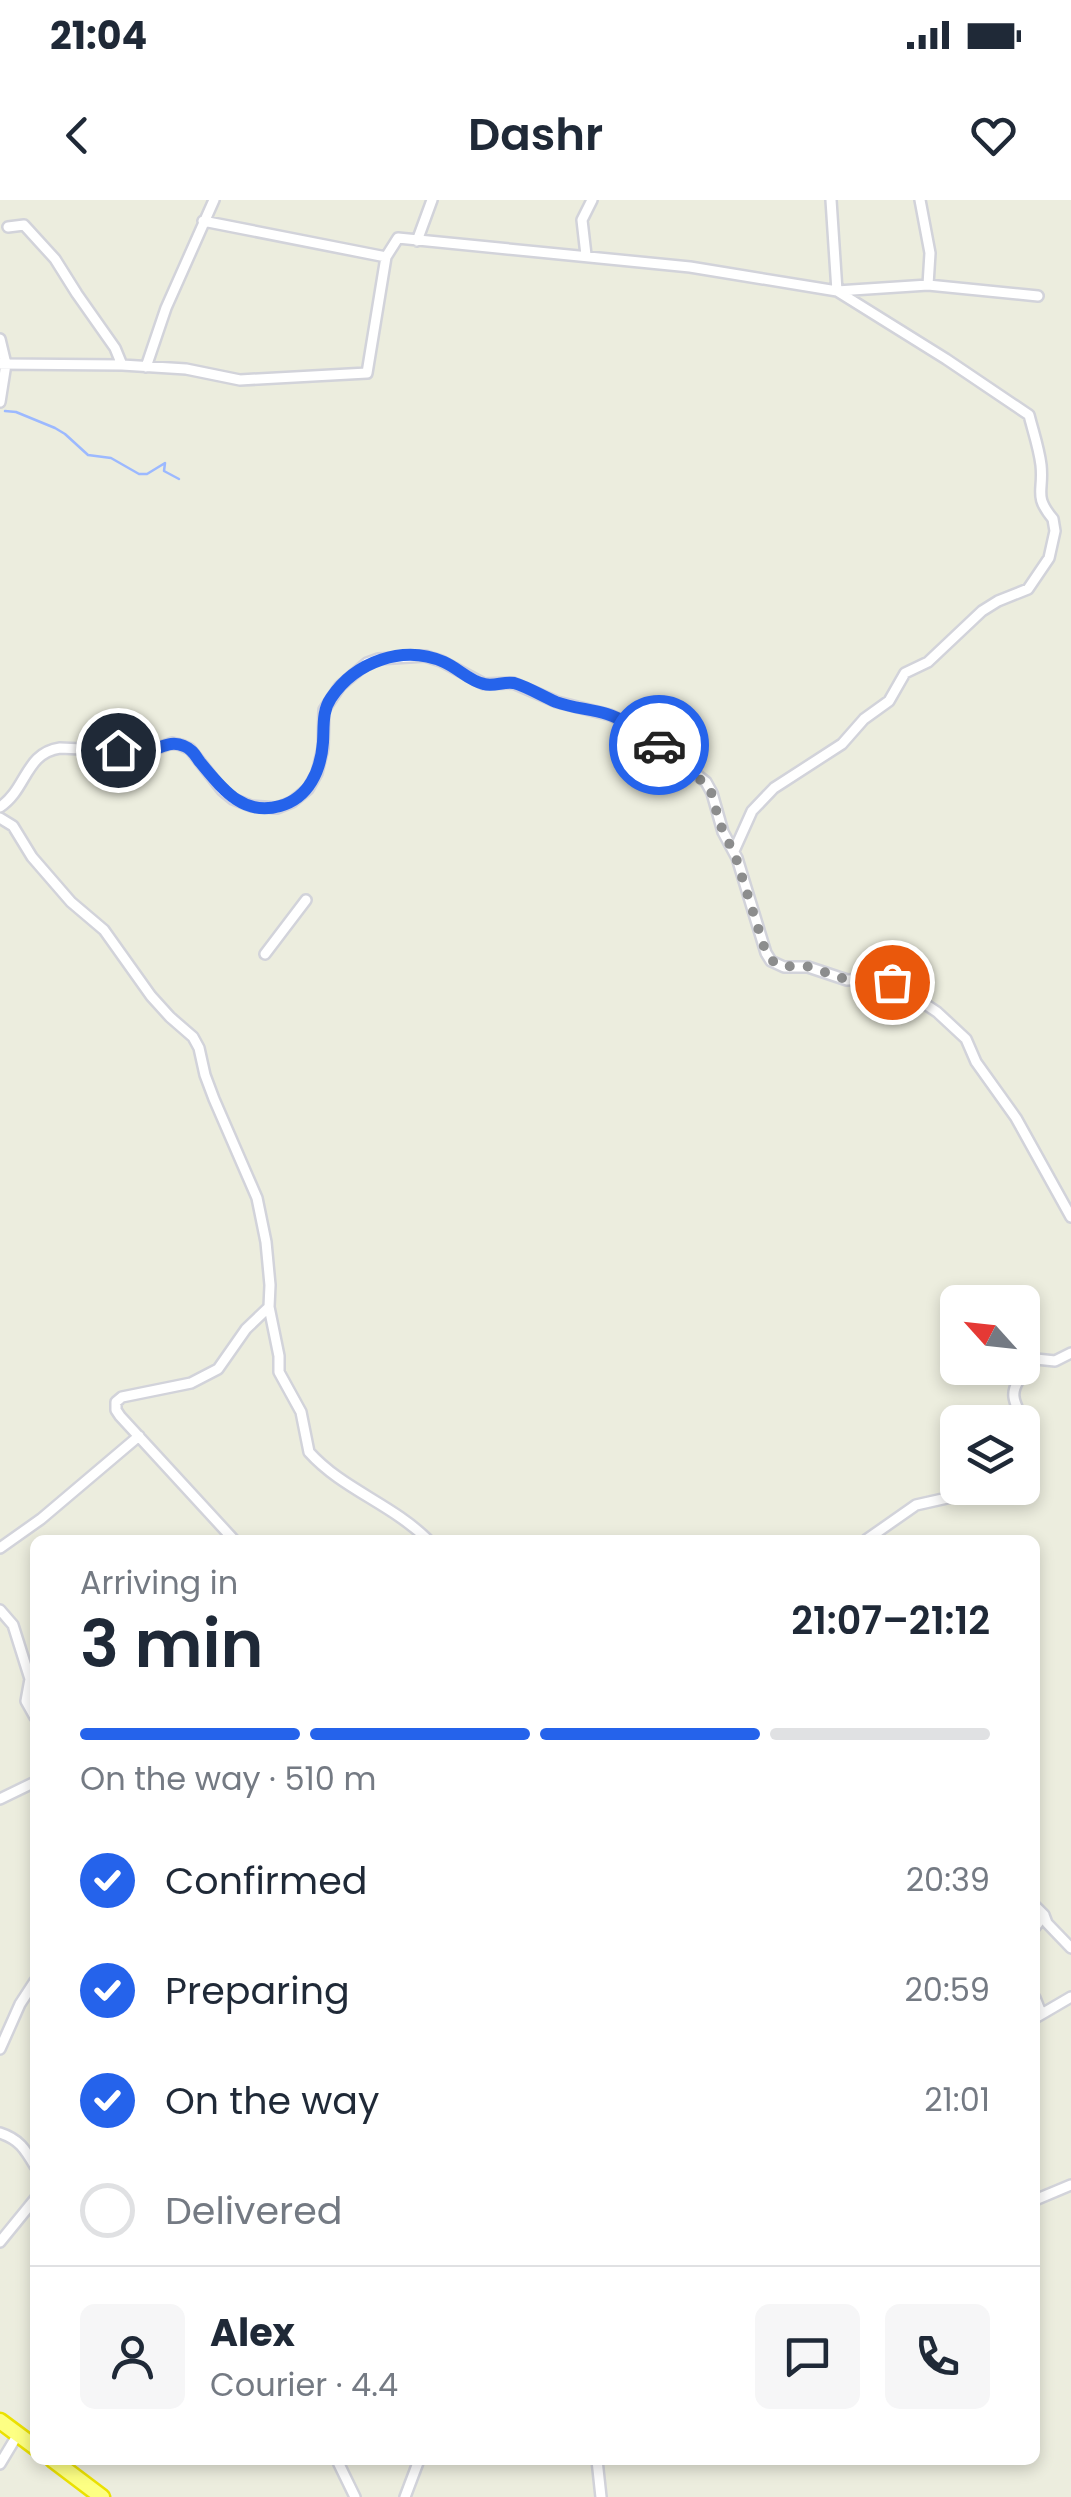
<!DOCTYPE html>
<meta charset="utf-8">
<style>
:root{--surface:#fff;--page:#f6f6f7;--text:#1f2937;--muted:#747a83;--line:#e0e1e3;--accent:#2563eb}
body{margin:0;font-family:Poppins,sans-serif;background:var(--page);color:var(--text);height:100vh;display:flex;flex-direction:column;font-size:38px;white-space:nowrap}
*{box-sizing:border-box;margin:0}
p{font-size:32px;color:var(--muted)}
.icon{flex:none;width:55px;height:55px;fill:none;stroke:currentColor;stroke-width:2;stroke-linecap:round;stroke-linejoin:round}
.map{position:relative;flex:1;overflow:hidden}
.side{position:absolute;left:30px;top:1335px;width:1010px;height:930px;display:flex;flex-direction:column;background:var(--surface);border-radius:15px;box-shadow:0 5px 15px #0003}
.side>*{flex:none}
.needle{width:65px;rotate:297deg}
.tools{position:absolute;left:940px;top:1085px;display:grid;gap:20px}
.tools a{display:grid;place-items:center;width:100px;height:100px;border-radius:15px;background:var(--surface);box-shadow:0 5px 15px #0003;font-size:50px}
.pin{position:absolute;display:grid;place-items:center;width:85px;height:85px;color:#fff;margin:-42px;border:5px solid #fff;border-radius:50%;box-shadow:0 2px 10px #0007}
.courier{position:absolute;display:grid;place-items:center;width:100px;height:100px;margin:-50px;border:8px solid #2563eb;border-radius:50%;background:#fff;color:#222;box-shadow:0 2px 12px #0007}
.summary em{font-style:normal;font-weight:600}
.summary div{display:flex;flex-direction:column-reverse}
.summary{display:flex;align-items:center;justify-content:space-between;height:170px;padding:0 50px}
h1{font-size:65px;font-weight:600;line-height:75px}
.bar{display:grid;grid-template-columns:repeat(4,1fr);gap:15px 10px;align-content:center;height:120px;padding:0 50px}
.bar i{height:12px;border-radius:8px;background:var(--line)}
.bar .on{background:var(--accent)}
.bar p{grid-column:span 4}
.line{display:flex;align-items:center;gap:25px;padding:0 50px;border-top:2px solid var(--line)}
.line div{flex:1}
.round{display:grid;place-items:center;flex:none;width:105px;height:105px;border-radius:15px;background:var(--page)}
ol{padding:0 50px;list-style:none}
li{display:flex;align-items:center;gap:30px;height:110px}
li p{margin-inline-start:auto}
li .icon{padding:10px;border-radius:50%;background:var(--accent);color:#fff;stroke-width:4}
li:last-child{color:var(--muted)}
li i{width:55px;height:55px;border:5px solid var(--line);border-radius:50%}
.status{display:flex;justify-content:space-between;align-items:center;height:70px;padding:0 50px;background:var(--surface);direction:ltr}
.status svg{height:28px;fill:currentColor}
header{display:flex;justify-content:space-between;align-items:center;height:130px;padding:0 50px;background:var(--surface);font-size:45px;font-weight:600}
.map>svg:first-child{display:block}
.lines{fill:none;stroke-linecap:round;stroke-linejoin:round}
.stream{stroke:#9cb9ff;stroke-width:2.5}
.minor-casing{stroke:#d2d3da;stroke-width:14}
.highway-casing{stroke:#ebe100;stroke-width:19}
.minor{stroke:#fff;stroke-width:9}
.highway{stroke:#fdff83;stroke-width:14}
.done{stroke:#8c8d8d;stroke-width:10;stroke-dasharray:0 18}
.route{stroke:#2563eb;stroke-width:12}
</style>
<div class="status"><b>21:04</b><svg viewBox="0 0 49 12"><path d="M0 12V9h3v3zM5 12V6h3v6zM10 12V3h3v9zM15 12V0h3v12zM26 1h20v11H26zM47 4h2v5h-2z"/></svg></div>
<header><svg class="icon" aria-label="back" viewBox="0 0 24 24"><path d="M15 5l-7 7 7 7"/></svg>Dashr<svg class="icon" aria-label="heart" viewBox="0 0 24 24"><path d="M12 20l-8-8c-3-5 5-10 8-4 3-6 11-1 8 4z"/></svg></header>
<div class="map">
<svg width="1071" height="2297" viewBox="0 0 1071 2297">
<rect width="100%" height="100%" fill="#ecedde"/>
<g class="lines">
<path class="stream" d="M 5,211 L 16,212 L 55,228 L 65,234 L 88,255 L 111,258 L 139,274 L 147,274 L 165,263 L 164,271 L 179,279"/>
<defs>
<path id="minor" d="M 920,0 L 930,53 L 928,85
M 203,21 L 386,57 L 398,38 L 690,67 L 837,91 L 928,85 L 1038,96
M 8,27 L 24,25 L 55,59 L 77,94 L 115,148 L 122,165
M 417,41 L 432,0
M 586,55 L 582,20 L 592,0
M 0,139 L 6,164 L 0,202
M 0,164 L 122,165 L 186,169 L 240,180 L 367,173 L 386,57
M 146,167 L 166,108 L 214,0
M 0,607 C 27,589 25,553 60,548 L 147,552 L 172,543 L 181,545 L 190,549 L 222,590 L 233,599 L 251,606 L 277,608 L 292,602 L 308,589 L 317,573 L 323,548 L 324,510 L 340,486 L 367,463 L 378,459 L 425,456 L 441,461 L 484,484 L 513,483 L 557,502 L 610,515 L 627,523 L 671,554 L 706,582 L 712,593 L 723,632 L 737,658 L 766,753 L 771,761 L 784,767 L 808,767 L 847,780 L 873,779 L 892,782 L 937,812 L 966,839 L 976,862 L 1016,918 L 1071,1017
M 0,618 L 13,626 L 32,657 L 71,702 L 104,730 L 151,796 L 170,817 L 193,837 L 199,848 L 205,875 L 214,899 L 257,998 L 266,1042 L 270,1085 L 269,1107 L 279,1156 L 279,1172 L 301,1212 L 309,1252 C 342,1289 392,1304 428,1340
M 734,651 L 752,611 L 774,588 L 842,544 L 864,519 L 889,501 L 905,473 L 928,462 L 982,411 L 998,401 L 1028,389 L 1049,358 L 1055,331 L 1053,319 C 1033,295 1044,292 1041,265 C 1039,248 1033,231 1029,215 L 946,159 L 837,91 L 831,0
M 265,754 L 306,700
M 1021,1222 C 1021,1212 1015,1206 1014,1197 C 1012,1183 1028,1169 1036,1159 L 1055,1161 L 1071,1153
M 234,1340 L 120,1216 L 116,1210 L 116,1202 L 122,1197 L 191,1183 L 218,1169 L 246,1129 L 269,1107
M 866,1340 L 916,1305 L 956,1296 L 964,1288
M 0,1348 L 41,1319 L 139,1236
M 0,1410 L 13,1425 L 30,1479 L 26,1501 L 35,1517
M 0,1599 L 35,1582
M 1035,1706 L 1044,1715 L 1035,1727
M 1044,1715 L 1047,1723 L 1071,1748
M 1035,1798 L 1041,1813
M 1035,1818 L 1071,1797
M 0,1849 L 20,1804 L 35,1781
M 0,1933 C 19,1939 25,1949 35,1966
M 1035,2000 L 1071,1985
M 0,2042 L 35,1999
M 337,2260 L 355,2297
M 597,2260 L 601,2297
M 0,2264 L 18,2234
M 405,2297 L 419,2260"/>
<path id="highway" d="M 0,2221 L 35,2247
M 53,2260 L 102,2297"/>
</defs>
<use href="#minor" class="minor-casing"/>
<use href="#highway" class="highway-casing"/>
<use href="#minor" class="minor"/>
<use href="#highway" class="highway"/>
</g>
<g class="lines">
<path class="done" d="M 659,545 L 710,588 L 720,624 L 736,658 L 766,753 C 778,772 792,764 811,767 C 822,770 831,776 842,778 C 859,782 875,777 892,782"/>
<path class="route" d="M 118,550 C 127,551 139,554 148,551 C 162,548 170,540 184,546 C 192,549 195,555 200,562 C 221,587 242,617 280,606 C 309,598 321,570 323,542 C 324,526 322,511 331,498 C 355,462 403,444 444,462 C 458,468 469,481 484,484 C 494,487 504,481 514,483 C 528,487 542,496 556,502 C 572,508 590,509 607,514 C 626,520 643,534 659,545"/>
</g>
</svg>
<div class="tools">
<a><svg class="needle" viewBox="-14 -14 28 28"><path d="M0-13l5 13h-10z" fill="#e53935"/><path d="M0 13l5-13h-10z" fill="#747a83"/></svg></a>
<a><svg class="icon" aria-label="layers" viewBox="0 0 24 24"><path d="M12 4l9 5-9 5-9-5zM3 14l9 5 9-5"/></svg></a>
</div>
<div class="pin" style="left:892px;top:782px;background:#ea580c"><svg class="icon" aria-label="bag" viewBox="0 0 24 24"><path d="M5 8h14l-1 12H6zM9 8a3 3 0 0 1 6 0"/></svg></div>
<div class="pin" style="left:118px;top:550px;background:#1f2937"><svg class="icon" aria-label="home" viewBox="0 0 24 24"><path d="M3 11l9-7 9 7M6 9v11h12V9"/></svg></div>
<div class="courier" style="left:659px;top:545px"><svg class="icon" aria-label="car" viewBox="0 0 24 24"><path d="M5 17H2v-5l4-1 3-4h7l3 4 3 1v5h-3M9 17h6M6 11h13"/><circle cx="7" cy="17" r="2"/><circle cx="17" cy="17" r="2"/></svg></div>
<section class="side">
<div class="summary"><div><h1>3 min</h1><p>Arriving in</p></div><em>21:07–21:12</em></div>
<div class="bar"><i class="on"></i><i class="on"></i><i class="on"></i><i></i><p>On the way · 510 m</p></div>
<ol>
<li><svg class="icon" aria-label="check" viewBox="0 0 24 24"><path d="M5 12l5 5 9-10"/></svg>Confirmed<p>20:39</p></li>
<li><svg class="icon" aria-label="check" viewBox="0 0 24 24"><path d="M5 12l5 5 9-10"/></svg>Preparing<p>20:59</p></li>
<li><svg class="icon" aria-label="check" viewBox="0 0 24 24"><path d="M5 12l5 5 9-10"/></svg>On the way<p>21:01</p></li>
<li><i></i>Delivered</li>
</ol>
<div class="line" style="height:180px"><a class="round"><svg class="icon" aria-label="person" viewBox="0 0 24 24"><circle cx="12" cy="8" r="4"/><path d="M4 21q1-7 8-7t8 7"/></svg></a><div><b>Alex</b><p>Courier · 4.4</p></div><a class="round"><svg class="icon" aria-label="chat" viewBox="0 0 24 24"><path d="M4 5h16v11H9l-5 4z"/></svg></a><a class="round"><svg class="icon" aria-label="phone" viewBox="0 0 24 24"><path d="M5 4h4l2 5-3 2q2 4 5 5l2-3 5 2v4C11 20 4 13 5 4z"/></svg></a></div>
</section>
</div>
